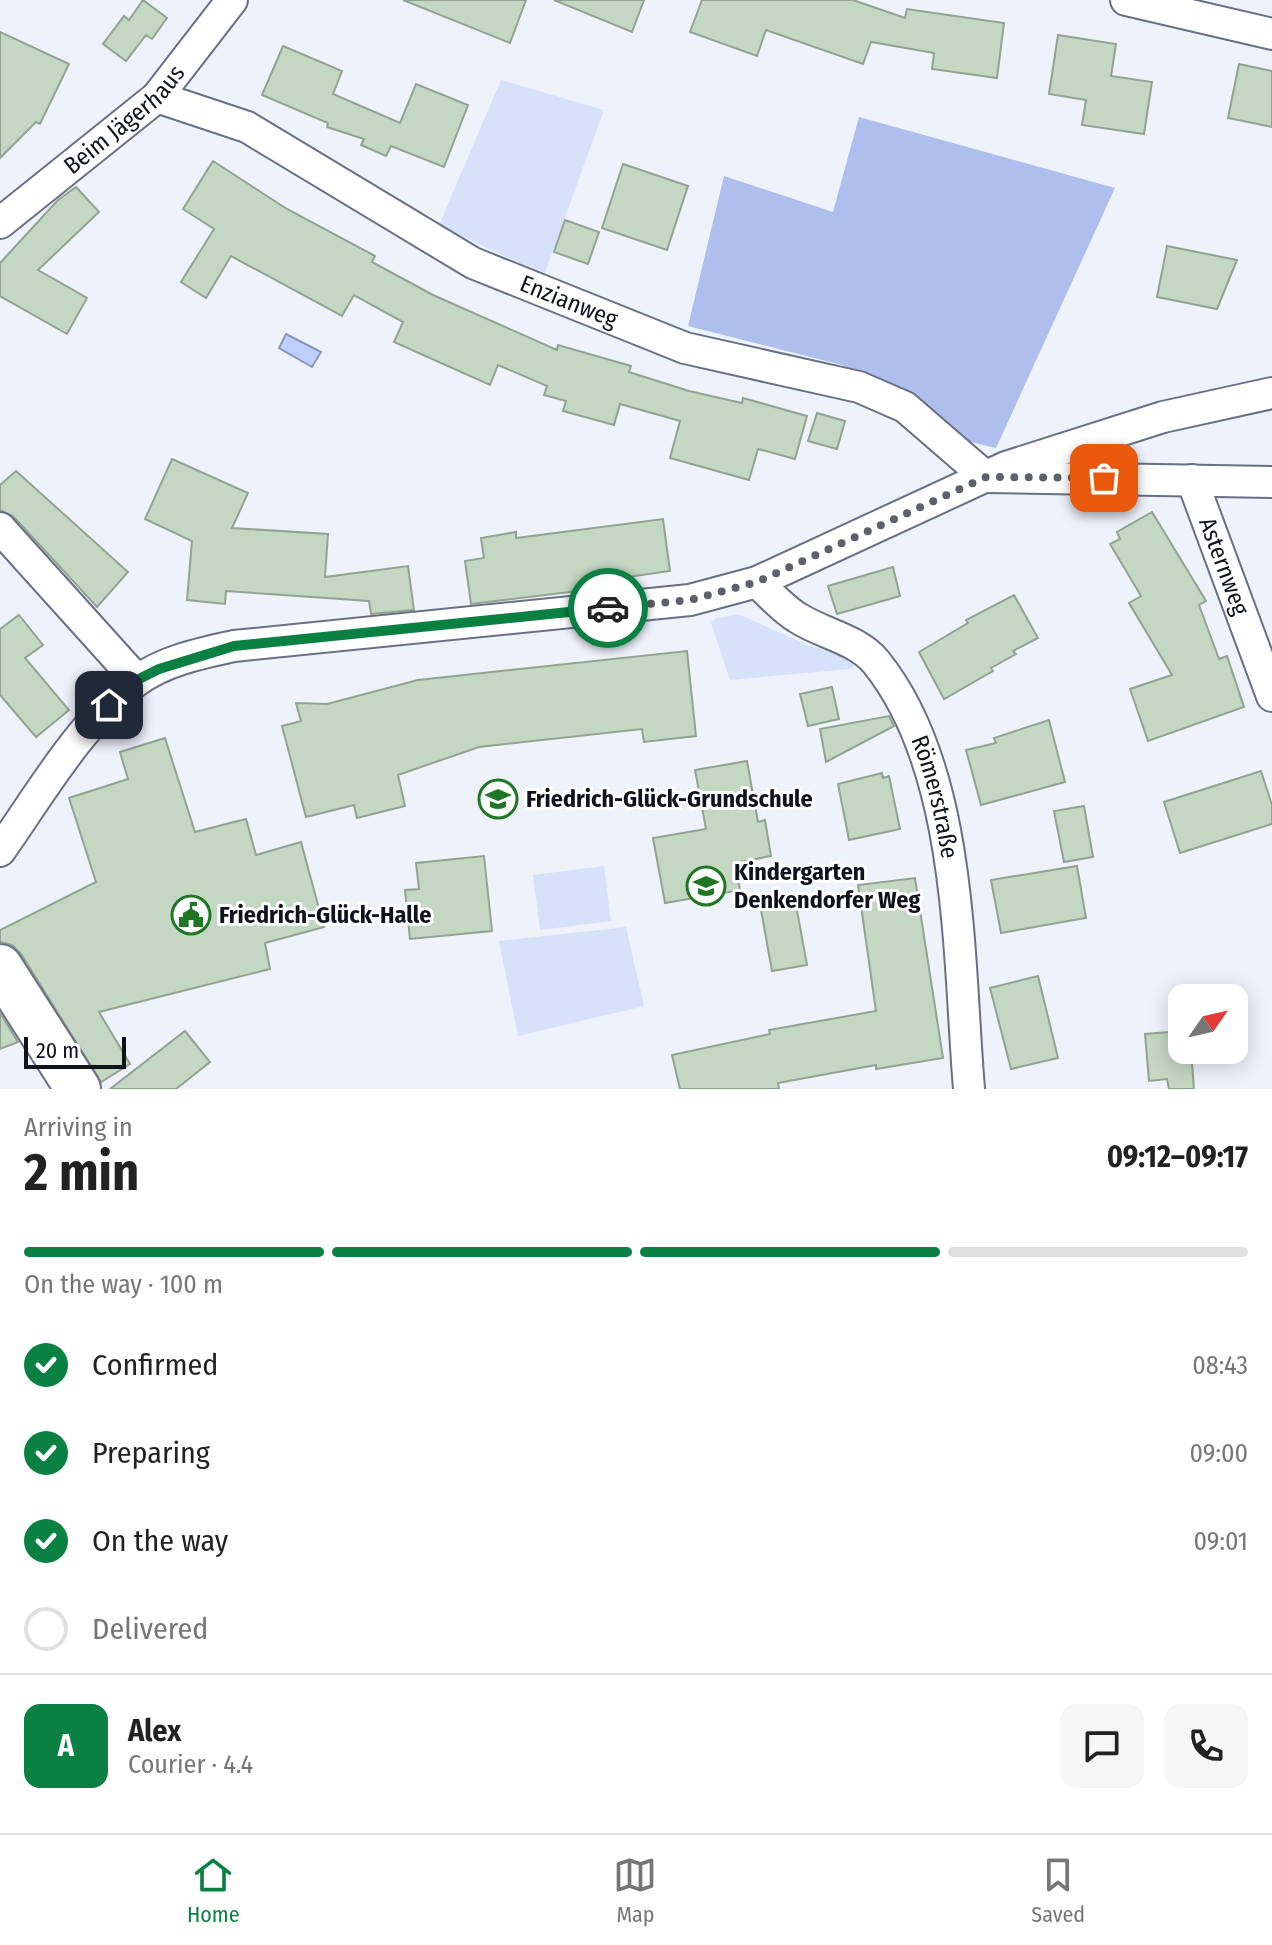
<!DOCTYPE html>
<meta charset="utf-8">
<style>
:root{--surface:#fff;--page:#f6f6f6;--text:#222;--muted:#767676;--line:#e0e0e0;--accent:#0b8043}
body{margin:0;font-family:"Fira Sans Condensed",sans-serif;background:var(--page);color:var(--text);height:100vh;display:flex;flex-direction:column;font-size:30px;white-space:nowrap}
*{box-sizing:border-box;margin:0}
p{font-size:26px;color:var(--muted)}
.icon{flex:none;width:44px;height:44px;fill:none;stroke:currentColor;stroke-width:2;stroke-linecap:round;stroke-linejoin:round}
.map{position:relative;height:1089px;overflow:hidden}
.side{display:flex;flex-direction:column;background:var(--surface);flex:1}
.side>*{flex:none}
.needle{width:52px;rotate:56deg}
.fabs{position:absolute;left:1168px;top:984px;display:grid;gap:16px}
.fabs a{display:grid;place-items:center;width:80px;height:80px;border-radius:16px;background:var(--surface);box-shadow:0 4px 20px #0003;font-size:40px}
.scale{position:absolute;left:24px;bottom:20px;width:102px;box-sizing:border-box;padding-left:8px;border:4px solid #10131b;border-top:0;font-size:22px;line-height:28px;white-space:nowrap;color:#10131b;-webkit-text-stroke:6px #fff;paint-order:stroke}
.pin{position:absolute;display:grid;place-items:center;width:68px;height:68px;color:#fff;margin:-34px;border-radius:16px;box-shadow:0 4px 12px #0006}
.courier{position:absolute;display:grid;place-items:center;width:80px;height:80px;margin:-40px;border:6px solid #0b8043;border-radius:50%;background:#fff;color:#222;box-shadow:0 2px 10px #0007}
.head em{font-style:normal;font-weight:700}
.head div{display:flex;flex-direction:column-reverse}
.head{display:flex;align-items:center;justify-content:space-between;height:136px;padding:0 24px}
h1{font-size:52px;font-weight:700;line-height:60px}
.bar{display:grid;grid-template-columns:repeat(4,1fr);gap:12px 8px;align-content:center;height:96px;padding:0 24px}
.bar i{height:10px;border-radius:6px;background:var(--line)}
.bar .current{background:var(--accent)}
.bar p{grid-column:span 4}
.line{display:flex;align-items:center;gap:20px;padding:0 24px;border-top:2px solid var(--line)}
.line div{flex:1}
.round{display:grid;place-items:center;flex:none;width:84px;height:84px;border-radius:16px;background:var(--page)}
ol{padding:0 24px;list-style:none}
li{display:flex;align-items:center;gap:24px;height:88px}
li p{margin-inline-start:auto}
li .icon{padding:8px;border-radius:50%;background:var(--accent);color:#fff;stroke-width:4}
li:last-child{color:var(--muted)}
li i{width:44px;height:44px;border:4px solid var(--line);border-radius:50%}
.tab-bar{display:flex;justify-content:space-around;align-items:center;height:112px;border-top:2px solid var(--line);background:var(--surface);font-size:22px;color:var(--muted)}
.tab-bar a{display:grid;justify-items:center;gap:4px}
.tab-bar .current{color:var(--accent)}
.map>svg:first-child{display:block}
.green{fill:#d8e1fa}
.forest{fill:#aebfed}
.water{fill:#becffe;stroke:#8a97ba;stroke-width:2}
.building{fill:#c4d7c3;stroke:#92a391;stroke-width:2}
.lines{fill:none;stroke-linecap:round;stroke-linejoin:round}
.minor-casing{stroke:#697085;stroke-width:34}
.secondary-casing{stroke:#697085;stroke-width:48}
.minor{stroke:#fff;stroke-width:30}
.secondary{stroke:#fff;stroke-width:44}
.done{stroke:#5e6169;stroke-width:8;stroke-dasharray:0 14.4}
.route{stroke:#0b8043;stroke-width:10}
.labels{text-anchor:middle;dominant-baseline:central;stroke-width:6;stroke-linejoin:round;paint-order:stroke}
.street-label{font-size:24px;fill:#10131b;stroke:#fff}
.poi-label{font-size:24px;font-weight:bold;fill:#10131b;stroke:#fff;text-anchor:start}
</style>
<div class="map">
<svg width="1272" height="1089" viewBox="0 0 1272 1089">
<rect width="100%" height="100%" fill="#eef2fb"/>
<path class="green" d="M 501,80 L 604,110 L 544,275 L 439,225 Z
M 738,614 L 812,647 L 852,656 L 854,665 L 850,669 L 730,680 L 711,623 L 715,619 Z
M 604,866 L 611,921 L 540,930 L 533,875 Z
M 626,927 L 644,1006 L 518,1036 L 499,941 Z"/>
<path class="forest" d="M 859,117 L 1115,188 L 996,448 L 953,438 L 900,389 L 842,365 L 688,326 L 724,176 L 833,212 Z"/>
<path class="water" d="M 286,334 L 321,352 L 312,367 L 279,348 Z"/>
<path class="building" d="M 143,0 L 167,18 L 152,39 L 146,35 L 126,61 L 103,44 L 124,16 L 129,20 Z
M 403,0 L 526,0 L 510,43 Z
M 554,0 L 644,0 L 632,32 Z
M 702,0 L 853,0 L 905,18 L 907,9 L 1004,23 L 997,78 L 932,69 L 934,53 L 871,42 L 863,64 L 766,30 L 757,56 L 690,32 Z
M 0,32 L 69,64 L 40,124 L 36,122 L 0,158 Z
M 1058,35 L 1116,44 L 1111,76 L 1152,82 L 1144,134 L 1082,125 L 1086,100 L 1049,94 Z
M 283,46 L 342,71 L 333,94 L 400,123 L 416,84 L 468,105 L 444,167 L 391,146 L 386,156 L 361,145 L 364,139 L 327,127 L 328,123 L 262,95 Z
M 1239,64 L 1272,71 L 1272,127 L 1228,118 Z
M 213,161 L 287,209 L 375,256 L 372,262 L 433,295 L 557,350 L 558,345 L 631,366 L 629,372 L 689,391 L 742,403 L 743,398 L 807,416 L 795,459 L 758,449 L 749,480 L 670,458 L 680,421 L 620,404 L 614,425 L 563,411 L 566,401 L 544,395 L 547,386 L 498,365 L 490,385 L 394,342 L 403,322 L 354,295 L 342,316 L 231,256 L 206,298 L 181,282 L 214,229 L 183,209 Z
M 623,164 L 688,186 L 667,250 L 602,228 Z
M 76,187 L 99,212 L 38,270 L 87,298 L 67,334 L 0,296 L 0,263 L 58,200 Z
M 565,220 L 599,232 L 588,264 L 554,252 Z
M 1167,246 L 1237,260 L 1217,309 L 1157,297 Z
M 817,413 L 845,421 L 837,449 L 808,441 Z
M 172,459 L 248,493 L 232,528 L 328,534 L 325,577 L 408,566 L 414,610 L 371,614 L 369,601 L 226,591 L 225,604 L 187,600 L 192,541 L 145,519 Z
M 16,471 L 128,572 L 97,607 L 13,516 L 0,510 L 0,485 Z
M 1152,512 L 1206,601 L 1199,605 L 1219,659 L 1227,656 L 1244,707 L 1148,741 L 1130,689 L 1172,675 L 1129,603 L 1141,596 L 1110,544 L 1120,539 L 1117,532 Z
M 663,519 L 670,571 L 586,583 L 587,590 L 471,604 L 465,561 L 484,558 L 481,538 L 516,532 L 516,538 Z
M 893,567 L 900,596 L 837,614 L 828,586 Z
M 1014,595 L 1038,638 L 1013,651 L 1016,654 L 991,668 L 993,671 L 944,699 L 919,652 L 968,623 L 966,620 Z
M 19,615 L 43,645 L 25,658 L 69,710 L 36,737 L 0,695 L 0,629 Z
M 687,651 L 696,736 L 644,742 L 642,729 L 479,747 L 398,775 L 405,806 L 357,818 L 354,805 L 306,817 L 282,726 L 301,721 L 296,703 L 327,704 L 418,680 Z
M 832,687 L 839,719 L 808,726 L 800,694 Z
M 889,716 L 894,726 L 826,762 L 820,729 Z
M 1049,720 L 1065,782 L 981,805 L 966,750 L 996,743 L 994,738 Z
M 165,738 L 195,832 L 246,819 L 256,855 L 301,842 L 324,927 L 265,943 L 270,969 L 99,1012 L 130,1064 L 101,1082 L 21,954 L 12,945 L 0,942 L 0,930 L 96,882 L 69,798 L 128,779 L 120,752 Z
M 747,761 L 758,822 L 765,820 L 771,856 L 735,863 L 740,890 L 665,903 L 653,838 L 706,829 L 695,770 Z
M 1261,771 L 1272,805 L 1272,824 L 1180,853 L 1164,802 Z
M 882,773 L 883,778 L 889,776 L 900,829 L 849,840 L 838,784 Z
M 1084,806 L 1093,857 L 1064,862 L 1054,811 Z
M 484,856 L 492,931 L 410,939 L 405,890 L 419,889 L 416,863 Z
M 1077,866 L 1086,918 L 1001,933 L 991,880 Z
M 915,878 L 943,1058 L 876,1069 L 876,1065 L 778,1083 L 779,1089 L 680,1089 L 672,1055 L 770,1034 L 769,1030 L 876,1011 L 858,885 Z
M 794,894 L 807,965 L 772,971 L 759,899 Z
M 1038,976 L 1058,1058 L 1011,1069 L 990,988 Z
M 0,1013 L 18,1042 L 0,1049 Z
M 185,1031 L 210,1062 L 176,1089 L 110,1089 Z
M 1182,1031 L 1182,1050 L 1191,1050 L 1194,1089 L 1169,1089 L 1167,1079 L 1149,1081 L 1145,1034 Z"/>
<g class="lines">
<defs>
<g id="minor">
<path d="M 1126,0 L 1272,34"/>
<path id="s1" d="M 157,97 L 247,127 L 473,263 L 685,348 L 859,387 L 905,407 L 986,477 L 1272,482"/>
<path id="s2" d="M 0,223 L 157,97 L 232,0"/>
<path id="s3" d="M 1192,480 L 1272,696"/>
<path d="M 0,528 L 137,680"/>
<path id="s4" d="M 757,582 C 770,594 783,609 798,618 C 823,634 857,639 876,662 C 963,770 958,957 969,1089"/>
<path d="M 0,851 C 40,794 80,724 135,682 C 163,661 201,653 234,646 L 690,600 L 757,582 L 1006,467 L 1163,417 L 1272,393"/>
</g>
<path id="secondary" d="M 0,967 L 78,1089"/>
</defs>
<use href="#minor" class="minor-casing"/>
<use href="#secondary" class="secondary-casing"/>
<use href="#minor" class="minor"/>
<use href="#secondary" class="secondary"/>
</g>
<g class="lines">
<path class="done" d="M 608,608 L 690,600 L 757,582 L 986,477 L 1104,478"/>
<path class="route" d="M 109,705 L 137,680 L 159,669 L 234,646 L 608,608"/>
</g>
<defs>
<symbol id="school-ring" viewBox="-11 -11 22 22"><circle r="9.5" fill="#fff" stroke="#1f7724" stroke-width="1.5"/><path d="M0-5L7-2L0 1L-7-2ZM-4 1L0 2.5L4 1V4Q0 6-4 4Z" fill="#1f7724"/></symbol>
<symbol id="civic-ring" viewBox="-11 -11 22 22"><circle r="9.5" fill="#fff" stroke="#1f7724" stroke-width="1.5"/><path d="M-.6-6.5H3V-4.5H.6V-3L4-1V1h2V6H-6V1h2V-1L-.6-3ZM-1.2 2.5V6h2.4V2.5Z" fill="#1f7724"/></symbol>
</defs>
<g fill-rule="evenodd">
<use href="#school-ring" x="476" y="777" width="44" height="44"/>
<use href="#school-ring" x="684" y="864" width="44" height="44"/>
<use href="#civic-ring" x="169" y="893" width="44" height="44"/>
</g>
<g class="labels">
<g class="street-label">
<text stroke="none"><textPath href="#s2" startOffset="162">Beim Jägerhaus</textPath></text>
<text stroke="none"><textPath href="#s1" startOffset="462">Enzianweg</textPath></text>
<text stroke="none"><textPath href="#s3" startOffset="92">Asternweg</textPath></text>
<text stroke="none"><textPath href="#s4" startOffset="294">Römerstraße</textPath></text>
</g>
<g class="poi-label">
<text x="526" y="799">Friedrich-Glück-Grundschule</text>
<text x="734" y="872">Kindergarten<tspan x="734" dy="28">Denkendorfer Weg</tspan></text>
<text x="219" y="915">Friedrich-Glück-Halle</text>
</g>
</g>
</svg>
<div class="fabs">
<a><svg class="needle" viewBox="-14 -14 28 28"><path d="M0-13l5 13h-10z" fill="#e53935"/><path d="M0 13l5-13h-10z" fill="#767676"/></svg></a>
</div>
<div class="scale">20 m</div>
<div class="pin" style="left:1104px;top:478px;background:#ea580c"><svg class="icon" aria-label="bag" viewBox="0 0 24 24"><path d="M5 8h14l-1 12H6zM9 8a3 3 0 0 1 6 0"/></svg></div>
<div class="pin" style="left:109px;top:705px;background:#1f2937"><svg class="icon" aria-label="home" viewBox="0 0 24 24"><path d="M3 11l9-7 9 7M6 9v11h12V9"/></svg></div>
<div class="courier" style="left:608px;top:608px"><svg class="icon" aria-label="car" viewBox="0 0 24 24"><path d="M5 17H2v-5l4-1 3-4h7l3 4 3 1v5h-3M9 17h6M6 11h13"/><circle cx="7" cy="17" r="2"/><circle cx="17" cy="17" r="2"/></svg></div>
</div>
<section class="side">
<div class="head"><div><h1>2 min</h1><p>Arriving in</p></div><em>09:12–09:17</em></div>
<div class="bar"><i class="current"></i><i class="current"></i><i class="current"></i><i></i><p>On the way · 100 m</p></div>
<ol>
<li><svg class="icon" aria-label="check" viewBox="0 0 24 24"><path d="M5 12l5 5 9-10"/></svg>Confirmed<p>08:43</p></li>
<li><svg class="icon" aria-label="check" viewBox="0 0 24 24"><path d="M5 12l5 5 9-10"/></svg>Preparing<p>09:00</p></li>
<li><svg class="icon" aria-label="check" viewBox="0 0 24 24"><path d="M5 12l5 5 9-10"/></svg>On the way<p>09:01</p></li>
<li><i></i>Delivered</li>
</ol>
<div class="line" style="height:144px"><b class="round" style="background:var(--accent);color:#fff">A</b><div><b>Alex</b><p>Courier · 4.4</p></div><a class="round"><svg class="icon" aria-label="chat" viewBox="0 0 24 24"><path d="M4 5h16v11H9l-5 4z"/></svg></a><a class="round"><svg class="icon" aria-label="phone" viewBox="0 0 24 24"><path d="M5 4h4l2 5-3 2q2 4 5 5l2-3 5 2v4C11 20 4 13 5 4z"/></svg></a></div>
</section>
<nav class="tab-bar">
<a class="current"><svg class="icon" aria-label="home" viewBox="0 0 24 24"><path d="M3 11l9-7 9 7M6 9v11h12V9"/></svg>Home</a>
<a><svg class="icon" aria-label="map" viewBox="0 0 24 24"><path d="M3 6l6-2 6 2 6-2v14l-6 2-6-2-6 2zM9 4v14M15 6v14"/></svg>Map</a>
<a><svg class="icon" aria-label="saved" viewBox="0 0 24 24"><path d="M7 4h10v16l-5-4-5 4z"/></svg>Saved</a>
</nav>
